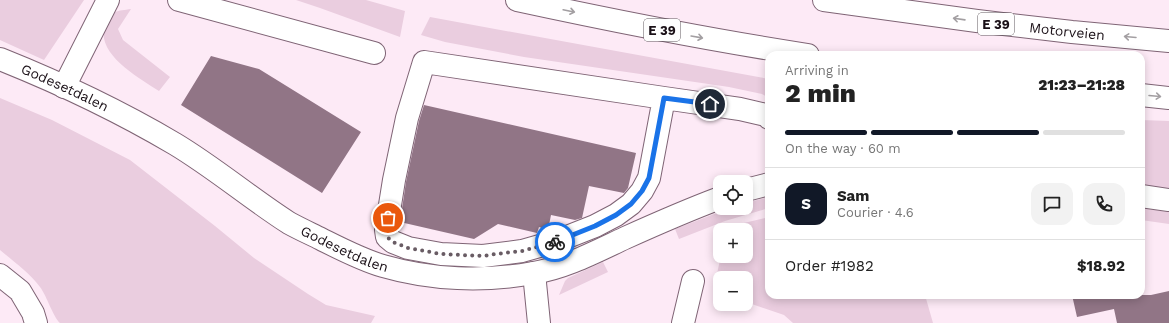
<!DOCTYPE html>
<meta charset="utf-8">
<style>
:root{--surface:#fff;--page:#f2f2f2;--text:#222;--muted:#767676;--line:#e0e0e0;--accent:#111827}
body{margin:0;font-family:"Work Sans",sans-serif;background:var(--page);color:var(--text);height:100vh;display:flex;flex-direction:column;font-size:15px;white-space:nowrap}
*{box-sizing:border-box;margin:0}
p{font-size:13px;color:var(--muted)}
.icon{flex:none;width:22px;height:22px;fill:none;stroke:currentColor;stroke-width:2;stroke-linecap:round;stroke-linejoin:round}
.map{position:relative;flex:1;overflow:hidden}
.panel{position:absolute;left:765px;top:51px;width:380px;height:248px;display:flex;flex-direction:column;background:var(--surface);border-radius:12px;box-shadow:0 2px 10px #0003}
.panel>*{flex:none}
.buttons{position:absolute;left:713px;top:175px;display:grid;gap:8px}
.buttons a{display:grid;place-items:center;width:40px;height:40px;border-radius:8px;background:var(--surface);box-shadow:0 2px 10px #0003;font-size:20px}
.pin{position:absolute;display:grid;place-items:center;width:34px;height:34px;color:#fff;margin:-17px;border:2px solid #fff;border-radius:50%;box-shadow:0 1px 4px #0007}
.courier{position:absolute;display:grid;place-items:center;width:40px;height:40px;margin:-20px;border:3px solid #1a73e8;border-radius:50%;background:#fff;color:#222;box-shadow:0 1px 5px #0007}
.summary em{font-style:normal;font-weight:800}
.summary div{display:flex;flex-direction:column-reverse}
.summary{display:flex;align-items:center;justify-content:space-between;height:68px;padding:0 20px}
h1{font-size:26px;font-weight:800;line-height:30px}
.bar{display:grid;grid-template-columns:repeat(4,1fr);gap:6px 4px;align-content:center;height:48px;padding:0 20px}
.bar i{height:5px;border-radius:3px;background:var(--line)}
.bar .on{background:var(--accent)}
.bar p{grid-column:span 4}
.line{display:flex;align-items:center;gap:10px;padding:0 20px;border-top:1px solid var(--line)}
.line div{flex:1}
.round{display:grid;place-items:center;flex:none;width:42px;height:42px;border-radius:12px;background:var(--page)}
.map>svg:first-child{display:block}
.green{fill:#eacddf}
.building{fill:#917586}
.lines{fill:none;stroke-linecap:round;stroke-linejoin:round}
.minor-casing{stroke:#7f6475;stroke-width:24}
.major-casing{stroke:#7f6475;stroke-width:24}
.highway-casing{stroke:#7f6475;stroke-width:24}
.minor{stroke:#fff;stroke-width:22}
.major{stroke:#fff;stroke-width:22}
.highway{stroke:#fff;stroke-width:22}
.oneway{stroke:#a39fa2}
.done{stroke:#695c64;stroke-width:4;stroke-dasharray:0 7.2}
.route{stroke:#1a73e8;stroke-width:5}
.labels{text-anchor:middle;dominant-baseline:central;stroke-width:3;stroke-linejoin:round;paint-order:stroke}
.shield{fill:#fefefe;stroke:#5e575c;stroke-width:1}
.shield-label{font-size:13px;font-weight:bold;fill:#190f16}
.street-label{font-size:14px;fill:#190f16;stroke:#fefefe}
</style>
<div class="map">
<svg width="1169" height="323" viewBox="0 0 1169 323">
<rect width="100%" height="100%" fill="#fdeaf6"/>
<path class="green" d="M 0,0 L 84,0 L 44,60 L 0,40 Z
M 296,0 L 366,0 L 405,11 L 400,37 L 320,8 Z
M 131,9 L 118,29 L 123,40 L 170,77 L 159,91 C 139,78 95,54 105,25 C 110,10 118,11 131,9 Z
M 430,17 L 769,79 L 769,98 L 762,94 L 729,87 L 524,57 L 445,42 L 421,35 Z
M 0,98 L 52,120 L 130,160 L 215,226 L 254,258 L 308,294 L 326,305 L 375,316 L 371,323 L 60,323 C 53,317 47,296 40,287 C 29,272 14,262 0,250 Z
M 1141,120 L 1169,121 L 1169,190 L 1141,186 Z
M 769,197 L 769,208 L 725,221 L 679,239 L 675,229 L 730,208 L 746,208 L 746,203 Z
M 1141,208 L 1169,212 L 1169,224 L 1141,220 Z
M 769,217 L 769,295 L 925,295 L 933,323 L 793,323 L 784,315 L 746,302 L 746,278 L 720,278 L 720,293 L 713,291 L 721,256 L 746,256 L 746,230 L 726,230 L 727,227 Z
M 603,262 L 608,272 L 559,295 L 565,281 L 568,278 Z"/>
<path class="building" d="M 211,56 L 259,69 L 361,132 L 322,193 L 181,105 Z
M 424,105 L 636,153 L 628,188 L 624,193 L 589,186 L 582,218 L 575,220 L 551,215 L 548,230 L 539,227 L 537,233 L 498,224 L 474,239 L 400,222 L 406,182 L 419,121 Z
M 1169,291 L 1169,323 L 1117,323 L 1114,309 L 1077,317 L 1072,295 L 1151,295 Z"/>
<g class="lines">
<defs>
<path id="minor" d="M 179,0 L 374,53
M 64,87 L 108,0
M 664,98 L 649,178 L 642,191 L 631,204 L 616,215 L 595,226 L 557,241 L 522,251 L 483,256 L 441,254 L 408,248 L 393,242 L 387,237 L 386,230 L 394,180 L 407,118 L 424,62 L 664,98 L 740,109 L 766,115 L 769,118
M 534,273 L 539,323
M 0,275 L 20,291 L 33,313 L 36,323
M 683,323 L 693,281"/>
<g id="major">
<path id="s1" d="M 0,59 C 60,83 119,111 175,144 C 215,168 250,198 289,223 C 300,229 311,234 321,239 C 341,249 362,260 383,266 C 431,280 484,282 533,273 C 565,268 595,252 625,238 C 656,224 688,210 720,198"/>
<path d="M 746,190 L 769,184"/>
<path d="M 1141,196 L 1169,200"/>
</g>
<g id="highway">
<path d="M 517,0 C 614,21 710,40 808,55"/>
<path id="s2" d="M 824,0 L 977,21 L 1072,32 L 1169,41"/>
<path d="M 1141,95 L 1169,98"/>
</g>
</defs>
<use href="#minor" class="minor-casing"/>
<use href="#major" class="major-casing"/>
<use href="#highway" class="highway-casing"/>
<use href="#minor" class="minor"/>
<use href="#major" class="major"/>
<use href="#highway" class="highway"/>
</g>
<defs><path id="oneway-shaft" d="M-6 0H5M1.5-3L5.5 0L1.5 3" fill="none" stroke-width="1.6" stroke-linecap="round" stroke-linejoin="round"/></defs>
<g class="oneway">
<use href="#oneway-shaft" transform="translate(569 11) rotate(12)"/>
<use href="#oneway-shaft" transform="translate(959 19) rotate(-172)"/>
<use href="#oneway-shaft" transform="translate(697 37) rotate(10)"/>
<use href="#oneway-shaft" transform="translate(1130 37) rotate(-175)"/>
<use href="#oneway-shaft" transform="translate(1155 96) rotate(5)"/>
</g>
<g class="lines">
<path class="done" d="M 388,218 L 386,230 L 387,237 L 393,242 L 408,248 L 441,254 L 483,256 L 496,254 L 522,251 L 555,242"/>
<path class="route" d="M 555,242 L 595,226 L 616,215 L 631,204 L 642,191 L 649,178 L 664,98 L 710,104"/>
</g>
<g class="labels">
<g class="shield">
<rect x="978" y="13" width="36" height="22" rx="3"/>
<rect x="644" y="19" width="36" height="22" rx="3"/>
</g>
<g class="shield-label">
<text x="996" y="24">E 39</text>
<text x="662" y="30">E 39</text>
</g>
<g class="street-label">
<text stroke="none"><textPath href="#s2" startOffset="245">Motorveien</textPath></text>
<text stroke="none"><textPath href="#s1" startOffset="71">Godesetdalen</textPath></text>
<text stroke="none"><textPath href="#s1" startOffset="395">Godesetdalen</textPath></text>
</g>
</g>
</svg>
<div class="buttons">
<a><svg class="icon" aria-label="locate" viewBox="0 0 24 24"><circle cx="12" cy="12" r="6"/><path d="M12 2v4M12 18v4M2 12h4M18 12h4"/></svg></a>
<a>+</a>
<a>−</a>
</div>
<div class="pin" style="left:388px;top:218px;background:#ea580c"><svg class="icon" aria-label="bag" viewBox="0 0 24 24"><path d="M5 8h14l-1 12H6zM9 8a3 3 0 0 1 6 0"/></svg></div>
<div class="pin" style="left:710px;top:104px;background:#1f2937"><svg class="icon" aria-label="home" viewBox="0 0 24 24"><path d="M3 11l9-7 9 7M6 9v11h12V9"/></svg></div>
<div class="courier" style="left:555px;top:242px"><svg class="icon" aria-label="bike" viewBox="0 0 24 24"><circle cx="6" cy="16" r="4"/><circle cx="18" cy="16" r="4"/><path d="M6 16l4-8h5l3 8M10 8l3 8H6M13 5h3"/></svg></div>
<section class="panel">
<div class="summary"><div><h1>2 min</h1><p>Arriving in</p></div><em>21:23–21:28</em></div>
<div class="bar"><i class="on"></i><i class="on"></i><i class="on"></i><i></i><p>On the way · 60 m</p></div>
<div class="line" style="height:72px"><b class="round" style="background:var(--accent);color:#fff">S</b><div><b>Sam</b><p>Courier · 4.6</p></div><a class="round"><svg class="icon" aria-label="chat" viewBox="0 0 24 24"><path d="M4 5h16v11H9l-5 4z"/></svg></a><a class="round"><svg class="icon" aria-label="phone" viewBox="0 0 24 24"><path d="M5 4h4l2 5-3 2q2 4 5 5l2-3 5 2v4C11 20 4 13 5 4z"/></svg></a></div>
<div class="line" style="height:52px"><div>Order #1982</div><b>$18.92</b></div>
</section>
</div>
